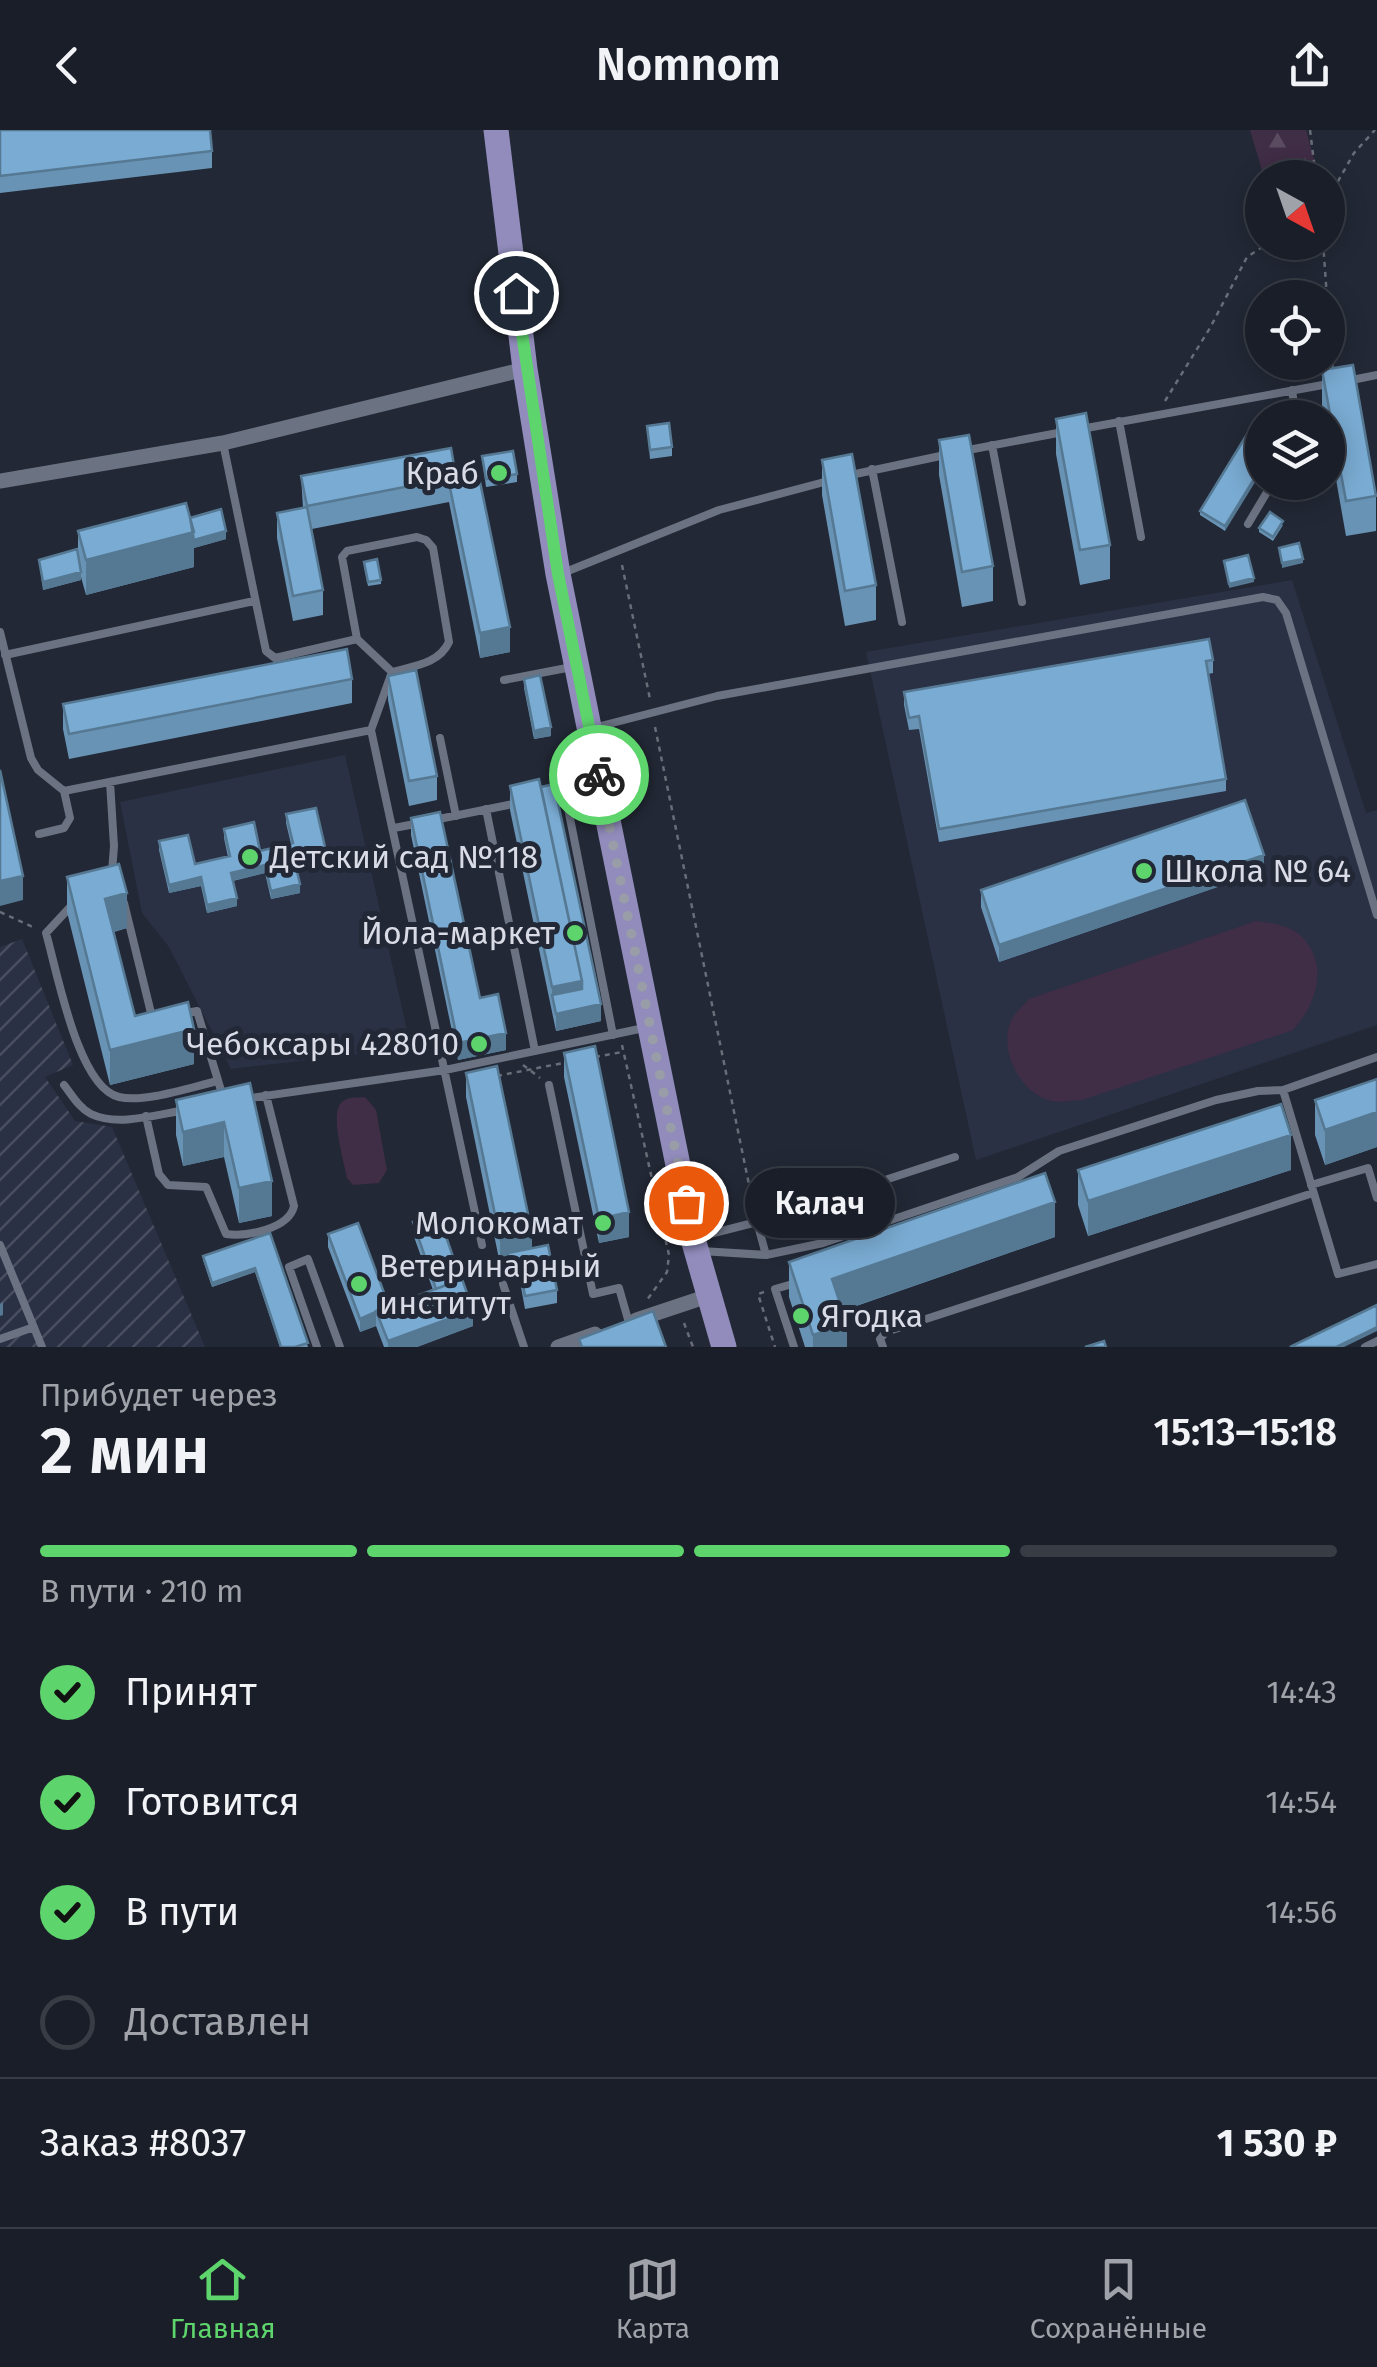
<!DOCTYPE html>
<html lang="ru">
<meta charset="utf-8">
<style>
:root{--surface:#1a1e28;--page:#272b34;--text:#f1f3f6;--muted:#9fa2a8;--line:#383c45;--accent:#5ed56c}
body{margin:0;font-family:"Fira Sans",sans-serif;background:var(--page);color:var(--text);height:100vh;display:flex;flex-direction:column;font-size:38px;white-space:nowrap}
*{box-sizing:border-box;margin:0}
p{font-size:32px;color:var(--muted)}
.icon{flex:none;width:55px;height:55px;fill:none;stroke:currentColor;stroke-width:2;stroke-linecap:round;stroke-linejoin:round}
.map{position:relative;height:1217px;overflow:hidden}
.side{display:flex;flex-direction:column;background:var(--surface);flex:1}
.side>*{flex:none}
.needle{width:65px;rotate:140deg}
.controls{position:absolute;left:1245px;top:30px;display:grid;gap:20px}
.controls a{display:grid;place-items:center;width:100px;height:100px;border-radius:50%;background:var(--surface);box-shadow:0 5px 25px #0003,0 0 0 2px var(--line);font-size:50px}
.pin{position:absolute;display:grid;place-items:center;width:85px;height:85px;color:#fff;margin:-42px;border:5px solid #fff;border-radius:50%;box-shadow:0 2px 10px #0007}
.courier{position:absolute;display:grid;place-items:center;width:100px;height:100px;margin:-50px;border:8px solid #5ed56c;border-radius:50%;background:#fff;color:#222;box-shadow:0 2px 12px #0007}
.bubble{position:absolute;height:70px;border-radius:35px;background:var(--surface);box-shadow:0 5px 25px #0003,0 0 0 2px var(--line);font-size:32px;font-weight:600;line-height:70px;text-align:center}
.summary em{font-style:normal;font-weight:600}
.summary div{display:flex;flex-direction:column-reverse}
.summary{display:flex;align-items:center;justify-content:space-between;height:170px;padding:0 40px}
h1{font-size:65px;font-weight:600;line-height:75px}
.bar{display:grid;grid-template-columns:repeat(4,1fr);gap:15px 10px;align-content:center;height:120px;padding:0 40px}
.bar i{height:12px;border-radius:8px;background:var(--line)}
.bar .selected{background:var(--accent)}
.bar p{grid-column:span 4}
.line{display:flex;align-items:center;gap:25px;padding:0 40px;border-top:2px solid var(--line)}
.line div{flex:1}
ol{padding:0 40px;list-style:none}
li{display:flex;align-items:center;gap:30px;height:110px}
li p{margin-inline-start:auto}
li .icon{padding:10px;border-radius:50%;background:var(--accent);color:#111;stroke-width:4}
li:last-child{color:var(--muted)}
li i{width:55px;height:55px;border:5px solid var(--line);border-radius:50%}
header{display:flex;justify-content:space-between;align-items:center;height:130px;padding:0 40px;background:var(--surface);font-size:45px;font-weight:600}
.dock{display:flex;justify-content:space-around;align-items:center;height:140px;border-top:2px solid var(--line);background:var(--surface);font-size:28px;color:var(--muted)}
.dock a{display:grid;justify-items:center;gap:5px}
.dock .selected{color:var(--accent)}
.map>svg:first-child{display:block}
.built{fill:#2a3144}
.industrial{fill:url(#industrial-furrows)}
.grass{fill:#402d46}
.forest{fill:url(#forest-firs)}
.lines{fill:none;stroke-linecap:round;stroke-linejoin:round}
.path{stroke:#686d78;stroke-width:2.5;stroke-dasharray:5 5;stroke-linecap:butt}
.service{stroke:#6b7282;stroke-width:8}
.minor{stroke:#6b7282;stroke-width:15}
.primary{stroke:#918cbb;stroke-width:25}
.wall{fill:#6993b5}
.shaded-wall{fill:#557893}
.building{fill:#7aabd2;stroke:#557893;stroke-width:2.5}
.done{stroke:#999da8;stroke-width:10;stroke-dasharray:0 18}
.route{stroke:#5ed56c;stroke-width:12}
.poi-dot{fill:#5ed56c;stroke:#222835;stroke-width:4}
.labels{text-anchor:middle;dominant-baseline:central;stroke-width:10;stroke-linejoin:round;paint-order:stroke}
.poi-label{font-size:32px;fill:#d9dce6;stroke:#222835;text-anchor:end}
</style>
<header><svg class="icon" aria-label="back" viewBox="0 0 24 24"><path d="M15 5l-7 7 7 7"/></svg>Nomnom<svg class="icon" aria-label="share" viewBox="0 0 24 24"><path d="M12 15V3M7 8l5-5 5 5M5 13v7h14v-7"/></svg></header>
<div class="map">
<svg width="1377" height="1217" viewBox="0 0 1377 1217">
<defs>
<pattern id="industrial-furrows" width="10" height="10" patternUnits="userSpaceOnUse" patternTransform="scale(2.5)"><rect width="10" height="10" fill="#2a3144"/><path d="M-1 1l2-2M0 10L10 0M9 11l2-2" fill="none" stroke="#484e5f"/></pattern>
<pattern id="forest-firs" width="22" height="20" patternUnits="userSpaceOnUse" patternTransform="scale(2.5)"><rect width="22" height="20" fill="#402d46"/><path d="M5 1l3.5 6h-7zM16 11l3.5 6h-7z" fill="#5b4b61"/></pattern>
</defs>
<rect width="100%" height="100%" fill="#222835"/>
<path class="built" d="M 1292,450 L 1366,683 L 1377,680 L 1377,895 L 976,1030 L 866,522 Z
M 345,625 L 411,918 L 231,939 L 169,817 L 142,783 L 120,672 Z"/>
<path class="industrial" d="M 22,809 L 73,935 L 45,947 L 75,991 L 112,997 L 205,1217 L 0,1217 L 0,817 Z"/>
<path class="grass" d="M 1256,791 C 1272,793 1289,795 1301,806 C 1330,834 1316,875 1293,900 L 1082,970 C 1073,970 1060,973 1051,971 C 1019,963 996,916 1013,887 C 1017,881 1024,875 1029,869 Z
M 365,967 L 376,980 L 387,1040 L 379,1053 L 353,1055 L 347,1048 C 344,1032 330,985 341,973 C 347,966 357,968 365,967 Z"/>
<path class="forest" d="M 1250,0 L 1306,0 L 1319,47 L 1264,47 Z"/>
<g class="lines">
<path class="path" d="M 1310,0 L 1316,48
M 1328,69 L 1354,23 L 1375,0
M 1323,112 L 1327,168
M 1328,172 L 1333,242
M 1165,271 L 1210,198 L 1247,127 L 1270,112
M 622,435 L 650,569
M 655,597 L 754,1079
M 0,782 L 35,798
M 622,915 L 669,1125 L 667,1142 L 647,1170
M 595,927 L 622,922
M 523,935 L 540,948
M 497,946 L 563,933
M 764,1162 L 758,1164 L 775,1217
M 684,1193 L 693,1217"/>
<path class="service" d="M 1347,251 L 1377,245
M 1292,260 L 1296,288
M 1119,291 L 1141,407
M 1081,299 L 1328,254
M 223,313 L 266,521 L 275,528 L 357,509
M 992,315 L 1022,472
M 963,321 L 1063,302
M 872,339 L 902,492
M 846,346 L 945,325
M 1248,394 L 1273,352
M 563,443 L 719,380 L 828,351
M 0,502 L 31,628 L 38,640 L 64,661 L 70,688 L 64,698 L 39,704
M 5,525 L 254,471
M 392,542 L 357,509 L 342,427 L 347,421 L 417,407 L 426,410 L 433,418 L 449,512 C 439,534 413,536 392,542 L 371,600 L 482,1115
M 504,550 L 572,537
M 593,598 L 717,566 L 1263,467 L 1277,470 L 1286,483 L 1377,785
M 440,608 L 456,686
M 110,652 L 114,716 L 112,742
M 64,661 L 371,600
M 565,663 L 613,905
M 546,667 L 596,656
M 486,679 L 535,921
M 434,690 L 518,673
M 394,698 L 420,693
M 124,773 L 153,891
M 73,774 L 46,803 C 57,841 78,958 119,967 C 145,973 191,957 218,951
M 181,884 L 197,881 L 223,967
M 64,955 C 72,965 79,978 91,984 C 118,997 159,984 186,980
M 549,955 L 593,1164 L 619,1158 L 629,1193
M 1283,960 L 1338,1144 L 1377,1134
M 244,969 L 445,940 L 644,898
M 146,986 L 159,1044 L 168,1055 L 206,1057 L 226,1104 C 246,1107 289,1099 294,1076 L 266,965
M 1311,1055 L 1368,1038 L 1377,1068
M 757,1092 L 766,1125
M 698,1107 L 757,1092 L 955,1027
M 0,1115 L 42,1217
M 701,1121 L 766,1125 L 823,1113 L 1018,1047 L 1059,1021 L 1216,970 L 1258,961 L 1283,960 L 1377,927
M 503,1154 L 524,1217
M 0,1209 L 34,1197
M 317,1217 L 289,1137 L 308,1129 L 340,1217
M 794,1217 L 775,1159 L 796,1153
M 883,1217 L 880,1209 L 886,1202 L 1313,1063
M 1365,1217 L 1377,1211"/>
<path class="minor" d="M 0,351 L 223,313 L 525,239
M 636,1190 L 708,1166
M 558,1217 L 595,1204"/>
<path class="primary" d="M 496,0 L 525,239 L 558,444 L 693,1109 L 724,1217"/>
</g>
<path class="wall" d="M 0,0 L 212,21 L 212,38 L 0,63 Z
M 1322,240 L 1376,366 L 1376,401 L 1346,406 L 1328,304 L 1328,288 L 1325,288 L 1322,275 Z
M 1056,289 L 1110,415 L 1110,449 L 1080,455 L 1056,324 Z
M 647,296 L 672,317 L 672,326 L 650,329 Z
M 1249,301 L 1225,401 L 1200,385 L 1200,381 Z
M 939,310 L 993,436 L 993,471 L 962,477 L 939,345 Z
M 482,326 L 517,344 L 517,352 L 486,357 Z
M 822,330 L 876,455 L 876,490 L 845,496 L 822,365 Z
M 301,346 L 456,347 L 456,351 L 510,522 L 480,528 L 449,372 L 312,399 L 323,460 L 323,485 L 293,491 L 277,408 L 277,383 L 303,378 Z
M 190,388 L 226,409 L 194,418 L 194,437 L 86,465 L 81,447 L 81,450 L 43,460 L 39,430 L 78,423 L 78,401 Z
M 1283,395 L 1273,411 L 1259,402 L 1259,398 Z
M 364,436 L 381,450 L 381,454 L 368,456 Z
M 1213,530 L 1213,543 L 1208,544 L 1226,649 L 1226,661 L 939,712 L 919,599 L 909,600 L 904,575 L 904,562 Z
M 388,546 L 437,646 L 437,670 L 409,676 L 388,570 Z
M 352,549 L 352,573 L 69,629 L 63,599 L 63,574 Z
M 524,549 L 551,606 L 534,609 L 524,558 Z
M 510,656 L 601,891 L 556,901 L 510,680 Z
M 286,684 L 326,730 L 296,737 L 300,763 L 271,769 L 265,743 L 233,751 L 237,776 L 207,783 L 201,756 L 169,763 L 159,720 L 159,711 L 195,734 L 228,727 L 224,708 L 224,699 L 260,721 L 291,714 L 286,693 Z
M 411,688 L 480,868 L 506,920 L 458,930 L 411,705 Z
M 1264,741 L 999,832 L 981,777 L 981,760 Z
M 67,747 L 127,798 L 114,802 L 135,886 L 194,934 L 110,955 L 67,782 Z
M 564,923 L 629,1107 L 599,1113 L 564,947 Z
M 466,943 L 532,1118 L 557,1160 L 557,1173 L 525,1179 L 518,1141 L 509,1143 L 508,1132 L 500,1134 L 466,967 Z
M 1377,949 L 1377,1017 L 1325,1035 L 1315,1005 L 1315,970 Z
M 250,953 L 272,1086 L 239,1093 L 224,1027 L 183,1036 L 176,1005 L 176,970 Z
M 1078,1040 L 1291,1040 L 1088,1106 L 1078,1075 Z
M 413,1092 L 473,1196 L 417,1217 L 384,1217 L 376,1196 L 360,1202 L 328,1117 L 328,1104 L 389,1176 L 433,1160 L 413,1104 Z
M 270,1103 L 308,1217 L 280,1217 L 255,1142 L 212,1157 L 203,1130 L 203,1126 Z
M 1055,1107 L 842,1181 L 847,1217 L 805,1217 L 789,1167 L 789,1132 Z"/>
<path class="shaded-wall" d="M 1262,336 L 1262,341 L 1225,401 L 1225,396 Z
M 226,401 L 226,409 L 194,418 L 194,437 L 86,465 L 86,430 L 194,402 Z
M 1303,429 L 1303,433 L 1282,438 L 1282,433 Z
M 81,442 L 81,450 L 43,460 L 43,452 Z
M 1254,448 L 1254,452 L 1229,458 L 1229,454 Z
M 510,497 L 510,522 L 480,528 L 480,503 Z
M 551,597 L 551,606 L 534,609 L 534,601 Z
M 326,721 L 326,730 L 294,737 L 294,729 Z
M 1264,725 L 1264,741 L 999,832 L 999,815 Z
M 265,735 L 265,743 L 231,751 L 231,743 Z
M 23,746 L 23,770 L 0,776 L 0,751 Z
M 201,747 L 201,756 L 169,763 L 169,755 Z
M 300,754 L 300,763 L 271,769 L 271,761 Z
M 127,763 L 127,798 L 105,804 L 105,769 Z
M 237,768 L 237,776 L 207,783 L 207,775 Z
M 582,851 L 582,876 L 552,865 L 552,857 Z
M 601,874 L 601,891 L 556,901 L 556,884 Z
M 194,899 L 194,934 L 110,955 L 110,920 Z
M 506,903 L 506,920 L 458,930 L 458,913 Z
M 1377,982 L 1377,1017 L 1325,1035 L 1325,1000 Z
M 224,992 L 224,1027 L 183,1036 L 183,1002 Z
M 1291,1005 L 1291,1040 L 1088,1106 L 1088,1071 Z
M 272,1051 L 272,1086 L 239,1093 L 239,1058 Z
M 1055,1072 L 1055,1107 L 832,1184 L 832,1149 Z
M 629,1082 L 629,1107 L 599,1113 L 599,1089 Z
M 532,1103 L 532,1127 L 518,1130 L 518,1141 L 509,1143 L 508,1123 L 508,1132 L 500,1134 L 500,1109 Z
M 255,1138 L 255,1142 L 212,1157 L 212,1153 Z
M 3,1172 L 3,1185 L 0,1186 L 0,1174 Z
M 473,1180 L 473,1196 L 417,1217 L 388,1217 L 388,1211 Z
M 376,1183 L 376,1196 L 360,1202 L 360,1189 Z
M 847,1194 L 847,1217 L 813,1217 L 813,1205 Z
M 1377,1197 L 1377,1201 L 1344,1217 L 1336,1217 Z"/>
<path class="building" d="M 0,0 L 210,0 L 212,21 L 0,46 Z
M 1353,235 L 1376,366 L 1346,371 L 1322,240 Z
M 1086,283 L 1110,415 L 1080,420 L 1056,289 Z
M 669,293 L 672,317 L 650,320 L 647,296 Z
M 1249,301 L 1262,309 L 1262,336 L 1225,396 L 1200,381 Z
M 969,305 L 993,436 L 962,442 L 939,310 Z
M 451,318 L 456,347 L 307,376 L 301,346 Z
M 513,321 L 517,344 L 486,349 L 482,326 Z
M 852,324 L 876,455 L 845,461 L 822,330 Z
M 479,347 L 510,497 L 480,503 L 449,353 Z
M 186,373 L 194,402 L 86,430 L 78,401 Z
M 307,377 L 323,460 L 293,466 L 277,383 Z
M 221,379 L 226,401 L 194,410 L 190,388 Z
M 1270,382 L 1283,391 L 1273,407 L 1259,398 Z
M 1299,413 L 1303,429 L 1282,433 L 1279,418 Z
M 77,419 L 81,442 L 43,452 L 39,430 Z
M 1248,425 L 1254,448 L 1229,454 L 1224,431 Z
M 377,429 L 381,450 L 368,452 L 364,432 Z
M 1209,509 L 1213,530 L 1206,531 L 1226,649 L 939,699 L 919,586 L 909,588 L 904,562 Z
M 347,519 L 352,549 L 69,604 L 63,574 Z
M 416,540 L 437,646 L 409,651 L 388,546 Z
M 540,545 L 551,597 L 534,601 L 524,549 Z
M 0,640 L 23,746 L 0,751 Z
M 539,649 L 582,851 L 552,857 L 510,656 Z
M 554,654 L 601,874 L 556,884 L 552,865 L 582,859 L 582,851 L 541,657 Z
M 1245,670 L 1264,725 L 999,815 L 981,760 Z
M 316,678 L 326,721 L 294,729 L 300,754 L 271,761 L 265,735 L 231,743 L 237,768 L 207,775 L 201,747 L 169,755 L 159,711 L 188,705 L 195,734 L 230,726 L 224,699 L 254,692 L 260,721 L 293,713 L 286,684 Z
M 440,682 L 480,868 L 498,864 L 506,903 L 458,913 L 411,688 Z
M 119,734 L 127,763 L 105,769 L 135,886 L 188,872 L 194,899 L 110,920 L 67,747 Z
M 595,916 L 629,1082 L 599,1089 L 564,923 Z
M 497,936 L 532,1103 L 500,1109 L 466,943 Z
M 1377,949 L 1377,982 L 1325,1000 L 1315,970 Z
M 250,953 L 272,1051 L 239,1058 L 224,992 L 183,1002 L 176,970 Z
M 1281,974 L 1291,1005 L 1088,1071 L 1078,1040 Z
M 1045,1043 L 1055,1072 L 832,1149 L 847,1194 L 813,1205 L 789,1132 Z
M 438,1083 L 461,1150 L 436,1159 L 413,1092 Z
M 358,1093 L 389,1176 L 360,1189 L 328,1104 Z
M 270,1103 L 308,1213 L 295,1217 L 281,1217 L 255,1138 L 212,1153 L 203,1126 Z
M 548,1115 L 557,1160 L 525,1166 L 518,1129 L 509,1131 L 508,1123 Z
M 462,1149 L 473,1180 L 388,1211 L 376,1181 Z
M 1377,1175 L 1377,1197 L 1336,1217 L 1290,1217 Z
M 653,1181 L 666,1217 L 582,1217 L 579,1209 Z
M 1104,1211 L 1106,1217 L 1085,1217 Z"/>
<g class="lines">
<path class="done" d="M 599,645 L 686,1073"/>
<path class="route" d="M 516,163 L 558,444 L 599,645"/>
</g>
<g class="poi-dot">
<circle cx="499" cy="343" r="10"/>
<circle cx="250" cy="727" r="10"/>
<circle cx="1144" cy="741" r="10"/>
<circle cx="575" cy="803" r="10"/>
<circle cx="479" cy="914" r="10"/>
<circle cx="603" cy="1093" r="10"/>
<circle cx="359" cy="1154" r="10"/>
<circle cx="801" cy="1186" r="10"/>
</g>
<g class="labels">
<g class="poi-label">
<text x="479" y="343">Краб</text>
<text x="270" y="727" text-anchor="start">Детский сад №118</text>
<text x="1164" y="741" text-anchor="start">Школа № 64</text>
<text x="555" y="803">Йола-маркет</text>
<text x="459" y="914">Чебоксары 428010</text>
<text x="583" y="1093">Молокомат</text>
<text x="379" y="1136" text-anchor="start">Ветеринарный<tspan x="379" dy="37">институт</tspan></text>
<text x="821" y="1186" text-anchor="start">Ягодка</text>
</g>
</g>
</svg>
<div class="controls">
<a><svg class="needle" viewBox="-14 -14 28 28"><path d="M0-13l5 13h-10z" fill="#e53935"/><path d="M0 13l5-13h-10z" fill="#9fa2a8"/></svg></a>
<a><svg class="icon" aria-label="locate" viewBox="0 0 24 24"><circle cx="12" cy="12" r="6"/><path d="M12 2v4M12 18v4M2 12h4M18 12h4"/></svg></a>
<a><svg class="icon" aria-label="layers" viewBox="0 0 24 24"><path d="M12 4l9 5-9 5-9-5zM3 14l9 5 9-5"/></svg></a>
</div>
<div class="pin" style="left:686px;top:1073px;background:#ea580c"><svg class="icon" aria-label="bag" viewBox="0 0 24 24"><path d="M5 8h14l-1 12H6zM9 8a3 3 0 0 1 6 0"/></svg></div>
<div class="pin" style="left:516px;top:163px;background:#1f2937"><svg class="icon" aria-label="home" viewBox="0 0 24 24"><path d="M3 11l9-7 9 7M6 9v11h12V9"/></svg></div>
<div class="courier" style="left:599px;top:645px"><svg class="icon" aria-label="bike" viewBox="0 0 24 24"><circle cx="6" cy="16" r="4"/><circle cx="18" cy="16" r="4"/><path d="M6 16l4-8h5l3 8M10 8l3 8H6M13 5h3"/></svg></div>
<div class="bubble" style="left:745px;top:1038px;width:150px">Калач</div>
</div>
<section class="side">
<div class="summary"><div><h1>2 мин</h1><p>Прибудет через</p></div><em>15:13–15:18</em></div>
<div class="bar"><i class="selected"></i><i class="selected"></i><i class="selected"></i><i></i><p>В пути · 210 m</p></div>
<ol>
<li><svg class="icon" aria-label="check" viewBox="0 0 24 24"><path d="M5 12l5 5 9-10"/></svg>Принят<p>14:43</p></li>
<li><svg class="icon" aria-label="check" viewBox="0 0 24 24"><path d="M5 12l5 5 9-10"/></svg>Готовится<p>14:54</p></li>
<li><svg class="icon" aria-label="check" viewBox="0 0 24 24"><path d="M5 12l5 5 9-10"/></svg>В пути<p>14:56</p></li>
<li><i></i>Доставлен</li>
</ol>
<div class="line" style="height:130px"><div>Заказ #8037</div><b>1 530 ₽</b></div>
</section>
<nav class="dock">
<a class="selected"><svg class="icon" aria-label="home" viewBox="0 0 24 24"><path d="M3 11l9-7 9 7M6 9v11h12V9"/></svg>Главная</a>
<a><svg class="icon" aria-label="map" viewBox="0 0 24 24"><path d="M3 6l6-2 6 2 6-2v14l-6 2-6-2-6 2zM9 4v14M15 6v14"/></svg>Карта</a>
<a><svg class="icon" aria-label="saved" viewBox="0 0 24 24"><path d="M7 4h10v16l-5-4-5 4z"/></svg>Сохранённые</a>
</nav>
